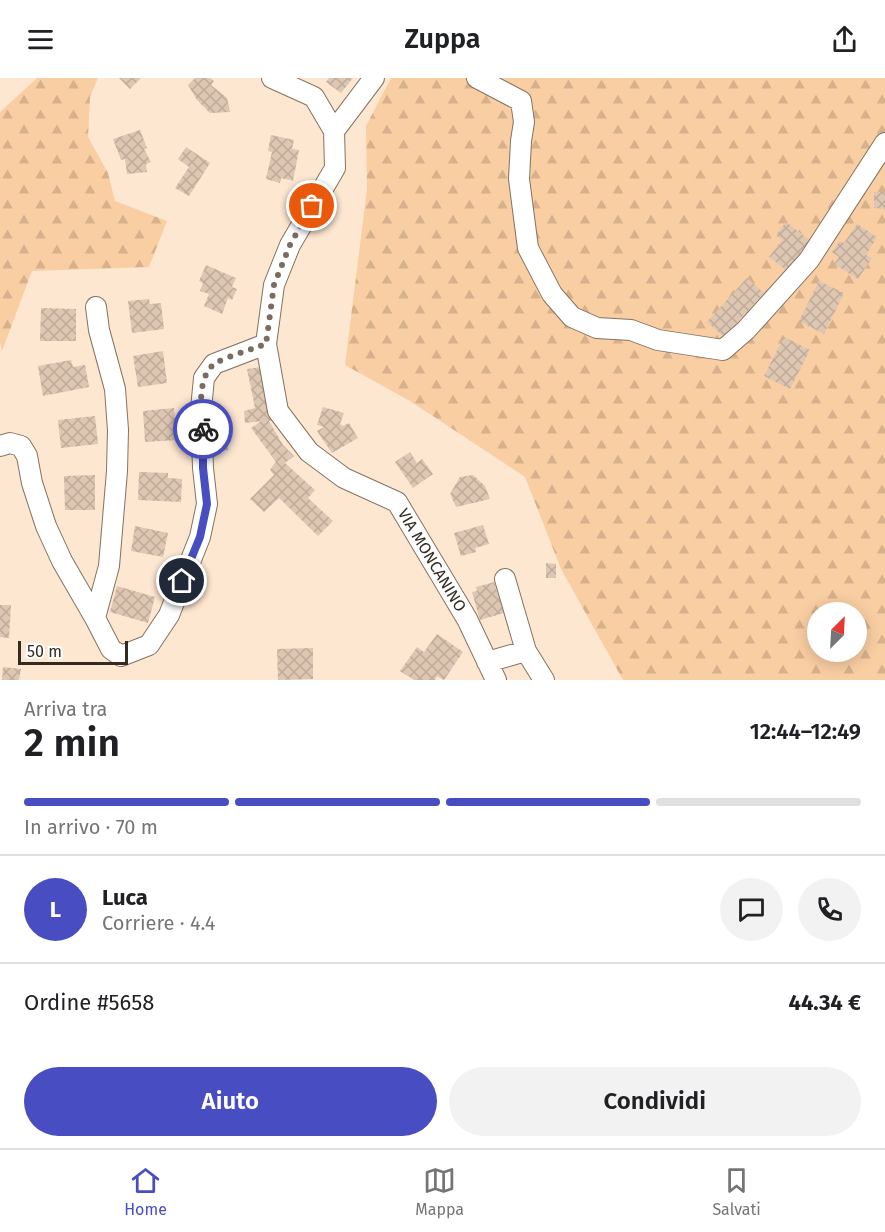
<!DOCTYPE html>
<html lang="it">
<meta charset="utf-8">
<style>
:root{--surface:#fff;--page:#f2f2f2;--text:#202124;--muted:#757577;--line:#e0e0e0;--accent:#494dc2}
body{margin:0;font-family:"Fira Sans",sans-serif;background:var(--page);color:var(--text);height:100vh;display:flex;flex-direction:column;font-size:22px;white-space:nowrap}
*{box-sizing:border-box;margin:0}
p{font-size:20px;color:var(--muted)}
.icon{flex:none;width:33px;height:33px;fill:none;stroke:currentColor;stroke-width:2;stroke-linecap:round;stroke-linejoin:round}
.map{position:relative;height:602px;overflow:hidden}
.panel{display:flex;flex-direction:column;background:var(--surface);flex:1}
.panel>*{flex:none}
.needle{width:39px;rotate:24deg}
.tools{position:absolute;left:807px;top:524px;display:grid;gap:12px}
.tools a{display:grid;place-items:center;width:60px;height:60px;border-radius:50%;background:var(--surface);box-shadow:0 3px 15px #0003;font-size:30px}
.scale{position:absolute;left:18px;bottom:15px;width:110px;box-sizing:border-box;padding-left:6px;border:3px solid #332a22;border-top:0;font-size:16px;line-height:21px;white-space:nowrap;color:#332a22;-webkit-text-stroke:4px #fff;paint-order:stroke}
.pin{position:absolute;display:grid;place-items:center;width:51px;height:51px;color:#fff;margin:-26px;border:3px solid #fff;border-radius:50%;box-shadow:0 2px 6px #0007}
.courier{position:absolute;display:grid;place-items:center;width:60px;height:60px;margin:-30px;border:4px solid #494dc2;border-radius:50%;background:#fff;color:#222;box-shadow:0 2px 8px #0007}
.head em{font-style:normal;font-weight:600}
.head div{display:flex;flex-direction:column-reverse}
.head{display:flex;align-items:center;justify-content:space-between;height:102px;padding:0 24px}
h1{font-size:39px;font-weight:600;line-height:45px}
.bar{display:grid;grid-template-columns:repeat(4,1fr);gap:9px 6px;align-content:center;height:72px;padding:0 24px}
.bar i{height:8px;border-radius:4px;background:var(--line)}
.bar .on{background:var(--accent)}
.bar p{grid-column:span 4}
.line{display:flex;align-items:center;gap:15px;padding:0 24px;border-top:2px solid var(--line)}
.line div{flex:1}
.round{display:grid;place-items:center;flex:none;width:63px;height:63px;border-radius:32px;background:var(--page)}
.button{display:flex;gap:12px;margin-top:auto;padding:12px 24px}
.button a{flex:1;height:69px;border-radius:36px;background:var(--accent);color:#fff;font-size:24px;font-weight:600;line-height:69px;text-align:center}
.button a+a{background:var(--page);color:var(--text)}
header{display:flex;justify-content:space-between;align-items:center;height:78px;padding:0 24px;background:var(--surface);font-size:27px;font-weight:600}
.dock{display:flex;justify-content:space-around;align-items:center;height:84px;border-top:2px solid var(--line);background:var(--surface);font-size:16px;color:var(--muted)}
.dock a{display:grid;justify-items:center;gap:3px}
.dock .on{color:var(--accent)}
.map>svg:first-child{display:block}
.forest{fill:url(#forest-firs);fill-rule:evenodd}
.building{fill:url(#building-cross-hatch)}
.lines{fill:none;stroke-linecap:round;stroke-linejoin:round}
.minor-casing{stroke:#85725f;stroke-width:22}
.minor{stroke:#fff;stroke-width:20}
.done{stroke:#7a6c5f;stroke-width:6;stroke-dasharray:0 10.8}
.route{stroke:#494dc2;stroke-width:8}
.labels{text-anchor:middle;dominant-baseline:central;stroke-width:4.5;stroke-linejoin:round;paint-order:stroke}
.street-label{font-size:16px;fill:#332a22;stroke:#fff}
</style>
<header><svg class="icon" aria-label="menu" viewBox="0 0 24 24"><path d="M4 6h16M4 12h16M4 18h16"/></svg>Zuppa<svg class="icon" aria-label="share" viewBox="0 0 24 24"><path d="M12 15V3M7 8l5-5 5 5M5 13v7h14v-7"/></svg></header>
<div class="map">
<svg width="885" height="602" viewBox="0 0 885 602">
<defs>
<pattern id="forest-firs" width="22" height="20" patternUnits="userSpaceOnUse" patternTransform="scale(1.5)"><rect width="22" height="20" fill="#facea3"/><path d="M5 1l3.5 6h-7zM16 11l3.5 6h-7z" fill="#d7b18c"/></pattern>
<pattern id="building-cross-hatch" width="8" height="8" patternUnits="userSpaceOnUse" patternTransform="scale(1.5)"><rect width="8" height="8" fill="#ddc7b2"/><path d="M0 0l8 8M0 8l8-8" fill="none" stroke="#beab99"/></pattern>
</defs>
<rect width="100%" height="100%" fill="#fde7d1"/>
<path class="forest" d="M 37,0 L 98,0 L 90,19 L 88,59 L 108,95 L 115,123 L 167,143 L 149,189 L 32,193 L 2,273 L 0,264 L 0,34 Z
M 391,0 L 885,0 L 885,602 L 623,602 L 561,491 L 525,399 L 410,323 L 345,287 L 367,111 L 366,48 ZM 818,534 L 856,534 L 856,573 L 818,573 Z"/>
<path class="building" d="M 119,0 L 141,0 L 130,11 Z
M 195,0 L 210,0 L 214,3 L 211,7 L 227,20 L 230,34 L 210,35 L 197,22 L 188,7 Z
M 329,0 L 353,0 L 341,15 L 326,4 Z
M 140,52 L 147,70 L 144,71 L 151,84 L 146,86 L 147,94 L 127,96 L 125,81 L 121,82 L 113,61 Z
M 271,57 L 294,62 L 292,71 L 299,72 L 293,103 L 281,100 L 280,105 L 266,101 L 272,74 L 268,73 Z
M 186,69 L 210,85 L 189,118 L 175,110 L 189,89 L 178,81 Z
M 874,114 L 885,114 L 885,131 L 874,130 Z
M 786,144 L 812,164 L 789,194 L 769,179 L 782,162 L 776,157 Z
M 857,146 L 877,159 L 866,177 L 872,180 L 858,201 L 834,186 L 839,179 L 832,174 L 840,163 L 844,165 Z
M 206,187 L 236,200 L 232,209 L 237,211 L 232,222 L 228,220 L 222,236 L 204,228 L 209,216 L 200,213 L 203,205 L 199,203 Z
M 747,200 L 764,215 L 724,259 L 707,244 Z
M 819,203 L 844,215 L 824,256 L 799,243 Z
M 149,221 L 150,226 L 161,225 L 164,251 L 132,255 L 128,223 Z
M 41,230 L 76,231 L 76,263 L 40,263 Z
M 784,259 L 810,272 L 790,311 L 764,298 Z
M 163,273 L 167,305 L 138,309 L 133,278 Z
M 71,282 L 73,289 L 85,287 L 89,309 L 43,318 L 38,288 Z
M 261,289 L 276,341 L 269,343 L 283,367 L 294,378 L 285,385 L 315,412 L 308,420 L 333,443 L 318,458 L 279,420 L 264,434 L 250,421 L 274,397 L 270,392 L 276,384 L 251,350 L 261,343 L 245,345 L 244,333 L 255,330 L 247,291 Z
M 323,329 L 344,335 L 340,346 L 343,348 L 349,345 L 358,360 L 332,375 L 317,353 L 324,349 L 317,347 Z
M 174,330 L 177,362 L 145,364 L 143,333 Z
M 95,338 L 98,366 L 61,370 L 58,342 Z
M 224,344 L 228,372 L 210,375 L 206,347 Z
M 410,374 L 417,385 L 422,381 L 433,396 L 413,410 L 395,384 Z
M 139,394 L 168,395 L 168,400 L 182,401 L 181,424 L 138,422 Z
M 95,397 L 95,432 L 65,432 L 64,398 Z
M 473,397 L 485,408 L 490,421 L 456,429 L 450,416 L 460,399 Z
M 483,447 L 489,466 L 475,470 L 476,474 L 461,478 L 454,455 Z
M 135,448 L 168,455 L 163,479 L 131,473 Z
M 546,485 L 556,486 L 556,500 L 546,500 Z
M 494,504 L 504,535 L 480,542 L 472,514 L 477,513 L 476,509 Z
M 117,508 L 155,519 L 148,545 L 110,534 Z
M 0,527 L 11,527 L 9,560 L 0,559 Z
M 437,556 L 463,574 L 444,602 L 437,598 L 435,602 L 414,602 L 400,593 L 417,569 L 424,574 Z
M 313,570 L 313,601 L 278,602 L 277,571 Z
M 3,589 L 21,591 L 19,602 L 2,602 Z"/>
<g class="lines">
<defs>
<path id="minor" d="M 272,0 L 314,19 L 334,53 L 335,90 L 290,167 L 274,207 L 266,266 L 278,333 L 309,374 L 344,400 L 397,424 L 467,541 L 496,602
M 477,0 L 521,23 L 524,44 L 521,63 L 519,101 L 528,170 L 552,216 L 572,239 L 597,250 L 631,252 L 658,262 L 723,272 L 746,252 L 809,182 L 885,65
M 334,53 L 374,0
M 0,368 L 10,365 L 21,368 L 27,378 L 32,405 L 46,448 L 62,483 L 95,540 L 109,488 L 117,393 L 118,352 L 115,311 L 99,252 L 96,229
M 95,540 L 111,571 L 121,578 L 149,567 L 169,537 L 200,459 L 207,426 L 203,390 L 201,331 L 204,300 L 214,286 L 266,266
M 526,573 L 544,602
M 487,584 L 526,573 L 505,501"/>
</defs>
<use href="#minor" class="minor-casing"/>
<use href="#minor" class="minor"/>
</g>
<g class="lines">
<path class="done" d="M 203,351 C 201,332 197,302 213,287 C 219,281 255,270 266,266 L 274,207 L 290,167 L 312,128"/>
<path class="route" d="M 182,503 L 200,459 L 207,426 L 203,390 L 203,351"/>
</g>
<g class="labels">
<g class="street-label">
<text transform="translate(432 482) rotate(59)">VIA MONCANINO</text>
</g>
</g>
</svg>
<div class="tools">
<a><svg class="needle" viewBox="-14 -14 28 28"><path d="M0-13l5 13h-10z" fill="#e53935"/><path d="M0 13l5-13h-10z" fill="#757577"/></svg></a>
</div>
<div class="scale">50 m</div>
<div class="pin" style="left:312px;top:128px;background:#ea580c"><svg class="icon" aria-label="bag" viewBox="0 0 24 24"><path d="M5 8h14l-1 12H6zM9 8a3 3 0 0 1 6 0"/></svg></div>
<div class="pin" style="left:182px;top:503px;background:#1f2937"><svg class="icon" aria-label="home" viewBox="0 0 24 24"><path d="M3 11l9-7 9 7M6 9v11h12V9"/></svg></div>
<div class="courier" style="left:203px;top:351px"><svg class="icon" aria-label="bike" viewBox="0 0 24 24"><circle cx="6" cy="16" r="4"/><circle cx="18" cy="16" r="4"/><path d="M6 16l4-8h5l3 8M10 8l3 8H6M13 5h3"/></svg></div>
</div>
<section class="panel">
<div class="head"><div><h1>2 min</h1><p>Arriva tra</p></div><em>12:44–12:49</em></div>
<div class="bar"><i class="on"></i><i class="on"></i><i class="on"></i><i></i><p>In arrivo · 70 m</p></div>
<div class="line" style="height:108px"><b class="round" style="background:var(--accent);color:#fff">L</b><div><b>Luca</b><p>Corriere · 4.4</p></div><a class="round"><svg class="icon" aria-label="chat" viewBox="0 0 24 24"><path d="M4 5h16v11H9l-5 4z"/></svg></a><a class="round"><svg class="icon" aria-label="phone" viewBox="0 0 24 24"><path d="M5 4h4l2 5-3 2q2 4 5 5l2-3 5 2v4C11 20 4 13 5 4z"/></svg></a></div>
<div class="line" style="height:78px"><div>Ordine #5658</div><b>44.34 €</b></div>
<div class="button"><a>Aiuto</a><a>Condividi</a></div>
</section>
<nav class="dock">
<a class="on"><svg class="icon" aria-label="home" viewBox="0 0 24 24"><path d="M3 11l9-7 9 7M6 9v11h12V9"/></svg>Home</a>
<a><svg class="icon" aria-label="map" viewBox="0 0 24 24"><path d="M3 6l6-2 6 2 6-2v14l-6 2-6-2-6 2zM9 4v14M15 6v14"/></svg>Mappa</a>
<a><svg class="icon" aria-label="saved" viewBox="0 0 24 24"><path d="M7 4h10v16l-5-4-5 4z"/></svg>Salvati</a>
</nav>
